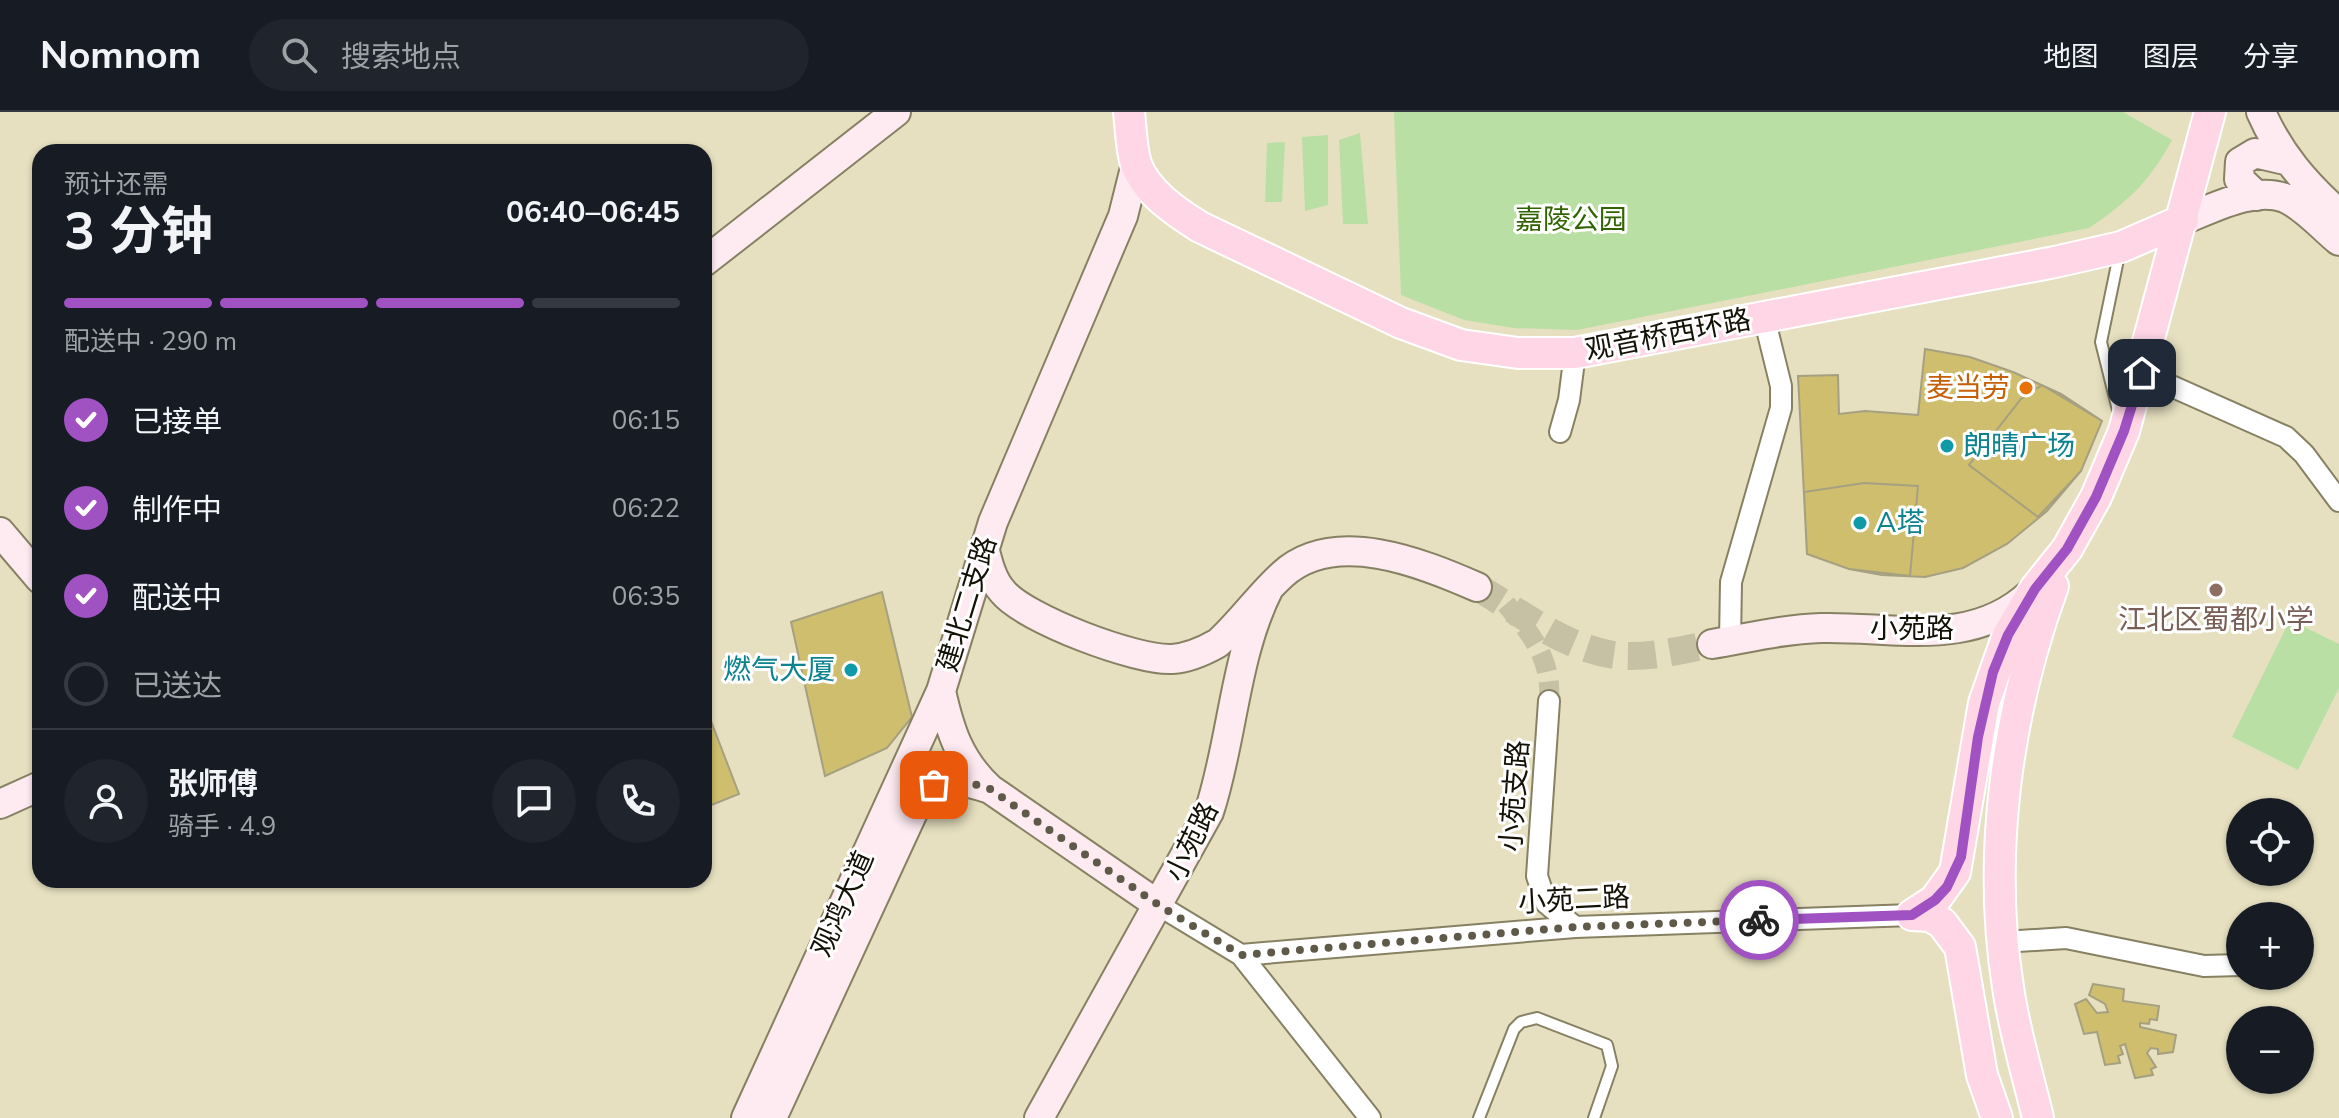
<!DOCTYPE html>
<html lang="zh">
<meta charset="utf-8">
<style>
:root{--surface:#171b24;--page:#20242c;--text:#f1f3f6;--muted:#9ea1a6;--line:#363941;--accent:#a052c3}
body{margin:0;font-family:"Nunito Sans","Noto Sans SC",sans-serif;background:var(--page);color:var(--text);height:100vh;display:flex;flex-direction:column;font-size:30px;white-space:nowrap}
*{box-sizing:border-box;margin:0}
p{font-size:26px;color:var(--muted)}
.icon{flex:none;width:44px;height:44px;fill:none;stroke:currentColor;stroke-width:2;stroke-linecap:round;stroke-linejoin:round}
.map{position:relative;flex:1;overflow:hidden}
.details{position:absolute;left:32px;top:32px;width:680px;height:744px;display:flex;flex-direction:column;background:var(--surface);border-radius:24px;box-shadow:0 2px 6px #0004}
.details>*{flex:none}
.controls{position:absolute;left:2226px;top:686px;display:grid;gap:16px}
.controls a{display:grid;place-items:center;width:88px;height:88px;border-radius:50%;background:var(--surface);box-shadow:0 2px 6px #0004;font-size:40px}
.pin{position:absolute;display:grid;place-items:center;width:68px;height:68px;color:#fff;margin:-34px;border-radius:16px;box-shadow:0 4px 12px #0006}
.courier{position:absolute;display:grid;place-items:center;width:80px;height:80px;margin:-40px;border:6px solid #a052c3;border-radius:50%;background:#fff;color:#222;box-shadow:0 2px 10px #0007}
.headline em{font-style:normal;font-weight:700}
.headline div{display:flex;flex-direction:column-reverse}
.headline{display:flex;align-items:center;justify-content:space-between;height:136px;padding:0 32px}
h1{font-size:52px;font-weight:700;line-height:60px}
.bar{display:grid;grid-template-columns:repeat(4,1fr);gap:12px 8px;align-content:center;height:96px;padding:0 32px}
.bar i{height:10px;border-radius:6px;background:var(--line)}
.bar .active{background:var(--accent)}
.bar p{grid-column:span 4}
.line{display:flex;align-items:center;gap:20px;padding:0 32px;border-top:2px solid var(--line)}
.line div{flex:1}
.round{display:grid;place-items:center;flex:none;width:84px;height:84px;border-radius:42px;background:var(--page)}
ol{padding:0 32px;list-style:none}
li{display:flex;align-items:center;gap:24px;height:88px}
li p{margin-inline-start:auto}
li .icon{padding:8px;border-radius:50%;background:var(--accent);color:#fff;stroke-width:4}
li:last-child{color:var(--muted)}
li i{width:44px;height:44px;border:4px solid var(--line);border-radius:50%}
header{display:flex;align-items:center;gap:48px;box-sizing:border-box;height:112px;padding:0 40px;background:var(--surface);border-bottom:2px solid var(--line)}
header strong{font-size:38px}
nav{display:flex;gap:44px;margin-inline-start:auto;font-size:28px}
.search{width:560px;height:72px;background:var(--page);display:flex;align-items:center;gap:20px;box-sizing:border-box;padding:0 28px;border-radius:44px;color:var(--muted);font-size:30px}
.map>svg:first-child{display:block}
.green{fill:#b9dfa5}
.building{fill:#cebe6d;stroke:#a6a082;stroke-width:2}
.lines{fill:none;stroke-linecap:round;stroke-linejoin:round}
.street-tunnel{stroke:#c6c1a4;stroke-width:20;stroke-dasharray:20 10;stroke-linecap:butt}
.secondary-tunnel{stroke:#c6c1a4;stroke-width:28;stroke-dasharray:28 14;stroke-linecap:butt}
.lane-casing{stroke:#868163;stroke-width:14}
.street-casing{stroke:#868163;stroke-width:24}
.secondary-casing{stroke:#868163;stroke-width:32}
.primary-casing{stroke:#fff;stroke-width:34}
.lane{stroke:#fff;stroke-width:10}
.street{stroke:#fff;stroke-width:20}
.secondary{stroke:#feebf2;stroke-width:28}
.primary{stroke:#fed6e6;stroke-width:30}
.done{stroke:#5e5948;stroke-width:8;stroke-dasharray:0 14.4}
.route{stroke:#a052c3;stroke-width:10}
.food-dot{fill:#e8710a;stroke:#fff;stroke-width:3}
.culture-dot{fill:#0f9aa8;stroke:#fff;stroke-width:3}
.education-dot{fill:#8d6e63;stroke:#fff;stroke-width:3}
.labels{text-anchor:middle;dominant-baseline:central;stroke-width:6;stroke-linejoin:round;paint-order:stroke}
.park-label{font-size:28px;fill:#316400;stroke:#fff}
.street-label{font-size:28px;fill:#141107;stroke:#fff}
.food-label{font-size:28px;fill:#c56008;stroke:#fff;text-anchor:end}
.culture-label{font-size:28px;fill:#0d838f;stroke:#fff;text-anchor:start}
.education-label{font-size:28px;fill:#785e54;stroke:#fff}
</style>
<header>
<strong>Nomnom</strong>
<div class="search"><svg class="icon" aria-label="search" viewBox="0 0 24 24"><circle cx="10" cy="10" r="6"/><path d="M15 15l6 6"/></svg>搜索地点</div>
<nav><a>地图</a><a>图层</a><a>分享</a></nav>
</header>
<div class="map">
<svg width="2339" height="1006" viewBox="0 0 2339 1006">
<rect width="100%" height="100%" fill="#e6e0c0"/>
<path class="green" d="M 1394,0 L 2123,0 L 2172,28 C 2149,70 2129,89 2089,116 L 1577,218 L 1514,216 L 1464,208 L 1401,183 Z
M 1360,21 L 1368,112 L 1343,112 L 1339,28 Z
M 1328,23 L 1328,93 L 1305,99 L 1302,25 Z
M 1285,30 L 1282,90 L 1265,90 L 1267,31 Z
M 2290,508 L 2339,532 L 2339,576 L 2298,658 L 2232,625 Z"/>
<path class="building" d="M 1925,237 L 1970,245 L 2013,260 L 2061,282 L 2102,309 L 2081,359 L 2047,399 L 2007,432 L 1963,456 L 1925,465 L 1882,463 L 1849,457 L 1807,442 L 1798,264 L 1838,263 L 1839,302 L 1865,299 L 1918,303 Z
M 2042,273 L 2102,309 L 2081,359 L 2038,405 L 1969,353 L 2021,287 Z
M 1864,371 L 1918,374 L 1910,464 L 1849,457 L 1807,442 L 1804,380 Z
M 882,480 L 912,605 L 887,636 L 825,664 L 791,510 Z
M 711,609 L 739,682 L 704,696 L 704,612 Z
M 2093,872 L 2124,877 L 2123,889 L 2159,894 L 2157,908 L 2150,907 L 2149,912 L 2140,911 L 2140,915 L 2176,923 L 2173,940 L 2158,942 L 2158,937 L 2151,936 L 2147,941 L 2156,955 L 2151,957 L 2153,963 L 2135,966 L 2125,932 L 2120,934 L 2123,942 L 2118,944 L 2120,951 L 2105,953 L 2097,920 L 2084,922 L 2075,892 L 2086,887 L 2097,901 L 2108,900 L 2105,892 L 2089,883 Z"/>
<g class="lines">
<path class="street-tunnel" d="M 1506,492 C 1532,523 1552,547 1549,589"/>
<path class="secondary-tunnel" d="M 1477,475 C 1520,500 1564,536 1614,543 C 1646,547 1681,538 1712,532"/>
<defs>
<path id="lane" d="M 2119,302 L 2101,230 L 2120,138
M 1479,1006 L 1514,917 L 1521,910 L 1537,906 L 1607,933 L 1612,954 L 1594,1006"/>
<path id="street" d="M 2142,261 L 2286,325 L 2304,342 L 2339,389
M 1560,320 L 1569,288 L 1575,241
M 1730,529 L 1731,470 L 1781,296 L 1781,274 L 1764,205
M 1549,589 L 1537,764 L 1546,791 L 1575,815
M 1160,794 L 1241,843 L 1370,1006
M 2003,830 L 2066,826 L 2204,854 L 2240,853
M 1241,843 L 1575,815 L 1912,803"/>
<path id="secondary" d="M 2261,0 C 2280,43 2305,71 2339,102
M 2257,84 L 2239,67 L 2240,50 L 2255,41 L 2285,48
M 2183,108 C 2212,97 2253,74 2285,86 C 2304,94 2323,116 2339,129
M 704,150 L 896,0
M 0,420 L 40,467
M 984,435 C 988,451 992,468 1003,480 C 1025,507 1137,549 1172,547 C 1189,546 1204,539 1218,531 C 1241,510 1259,484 1282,463 C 1334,415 1422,451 1477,475
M 1712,532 C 1748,526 1784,517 1821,516 C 1894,514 1972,537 2031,481
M 941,579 C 950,619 959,648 990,677 L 1160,794
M 0,692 L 40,674
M 746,1006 L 941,579 L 993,410 L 1123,104 L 1136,52
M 772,1006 L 921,683 C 945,665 963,668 990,677
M 1039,1006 L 1209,700 C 1233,627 1234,545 1269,476"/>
<path id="primary" d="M 1129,0 C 1131,16 1131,36 1136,52 C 1146,80 1176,100 1200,115 L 1401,211 L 1461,233 L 1518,241 L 1575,241 L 2055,150 L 2121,135 L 2183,108
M 1912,803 L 1935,788 L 1955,760 L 1984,591 L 2008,523 L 2035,477 L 2067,437 L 2096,385 L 2124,319 L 2210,0
M 1912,803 L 1930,804 L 1942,811 L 1960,835 L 1982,963 L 1997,1006
M 2038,1006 C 2028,963 2014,919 2008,875 C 1987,742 2007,600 2053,474"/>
</defs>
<use href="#lane" class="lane-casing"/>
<use href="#street" class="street-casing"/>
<use href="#secondary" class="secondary-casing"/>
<use href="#primary" class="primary-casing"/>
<use href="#lane" class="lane"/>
<use href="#street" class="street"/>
<use href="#secondary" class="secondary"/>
<use href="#primary" class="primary"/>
</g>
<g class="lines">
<path class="done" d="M 934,673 L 964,669 L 990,677 L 1160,794 L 1241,843 L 1575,815 L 1759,808"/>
<path class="route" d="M 1759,808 L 1912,803 L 1935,788 L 1947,775 L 1961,745 L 1978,625 L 1993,560 L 2008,523 L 2035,477 L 2067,437 L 2096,385 L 2124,319 L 2142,261"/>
</g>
<circle class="food-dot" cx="2026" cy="276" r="8"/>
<g class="culture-dot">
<circle cx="1947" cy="334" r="8"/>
<circle cx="1860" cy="411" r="8"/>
<circle cx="851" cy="558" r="8"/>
</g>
<circle class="education-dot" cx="2216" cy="478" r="8"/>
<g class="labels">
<g class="park-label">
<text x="1571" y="108">嘉陵公园</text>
</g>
<g class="street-label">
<text transform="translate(1668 223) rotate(-11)">观音桥西环路</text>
<text transform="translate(967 492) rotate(-73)">建北二支路</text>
<text x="1912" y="517">小苑路</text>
<text transform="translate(1515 684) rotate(-86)">小苑支路</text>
<text transform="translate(1192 730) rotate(-64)">小苑路</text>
<text transform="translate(1574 788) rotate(-3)">小苑二路</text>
<text transform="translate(843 792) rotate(-66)">观鸿大道</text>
</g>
<g class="food-label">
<text x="2010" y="276">麦当劳</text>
</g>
<g class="culture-label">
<text x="1963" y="334">朗晴广场</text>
<text x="1876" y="411">A塔</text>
<text x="835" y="558" text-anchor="end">燃气大厦</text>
</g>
<g class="education-label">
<text x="2216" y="508">江北区蜀都小学</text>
</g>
</g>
</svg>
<div class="controls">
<a><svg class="icon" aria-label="locate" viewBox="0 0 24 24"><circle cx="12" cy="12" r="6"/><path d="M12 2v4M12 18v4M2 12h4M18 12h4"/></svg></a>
<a>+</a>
<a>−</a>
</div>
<div class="pin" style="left:934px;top:673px;background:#ea580c"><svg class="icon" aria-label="bag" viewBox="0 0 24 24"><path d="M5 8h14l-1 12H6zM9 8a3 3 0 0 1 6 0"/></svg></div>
<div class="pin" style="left:2142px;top:261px;background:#1f2937"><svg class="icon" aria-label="home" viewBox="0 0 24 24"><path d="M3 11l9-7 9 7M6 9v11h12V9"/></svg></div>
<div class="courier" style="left:1759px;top:808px"><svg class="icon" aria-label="bike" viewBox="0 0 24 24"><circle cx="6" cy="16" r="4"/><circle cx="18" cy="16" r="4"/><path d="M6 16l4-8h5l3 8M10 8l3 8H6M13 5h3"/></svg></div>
<section class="details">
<div class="headline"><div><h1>3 分钟</h1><p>预计还需</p></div><em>06:40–06:45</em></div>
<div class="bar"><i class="active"></i><i class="active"></i><i class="active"></i><i></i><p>配送中 · 290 m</p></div>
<ol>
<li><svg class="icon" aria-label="check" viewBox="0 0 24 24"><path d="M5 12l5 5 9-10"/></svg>已接单<p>06:15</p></li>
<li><svg class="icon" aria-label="check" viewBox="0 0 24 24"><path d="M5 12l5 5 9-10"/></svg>制作中<p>06:22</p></li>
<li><svg class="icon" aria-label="check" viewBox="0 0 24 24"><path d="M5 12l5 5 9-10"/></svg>配送中<p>06:35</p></li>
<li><i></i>已送达</li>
</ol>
<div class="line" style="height:144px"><a class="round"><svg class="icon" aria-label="person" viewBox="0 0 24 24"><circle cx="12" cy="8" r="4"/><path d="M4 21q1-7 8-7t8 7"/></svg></a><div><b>张师傅</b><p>骑手 · 4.9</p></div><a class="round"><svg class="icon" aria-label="chat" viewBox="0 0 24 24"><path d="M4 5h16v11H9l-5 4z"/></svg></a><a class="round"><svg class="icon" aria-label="phone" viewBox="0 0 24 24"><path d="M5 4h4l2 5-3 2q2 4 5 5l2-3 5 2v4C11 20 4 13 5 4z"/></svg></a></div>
</section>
</div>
